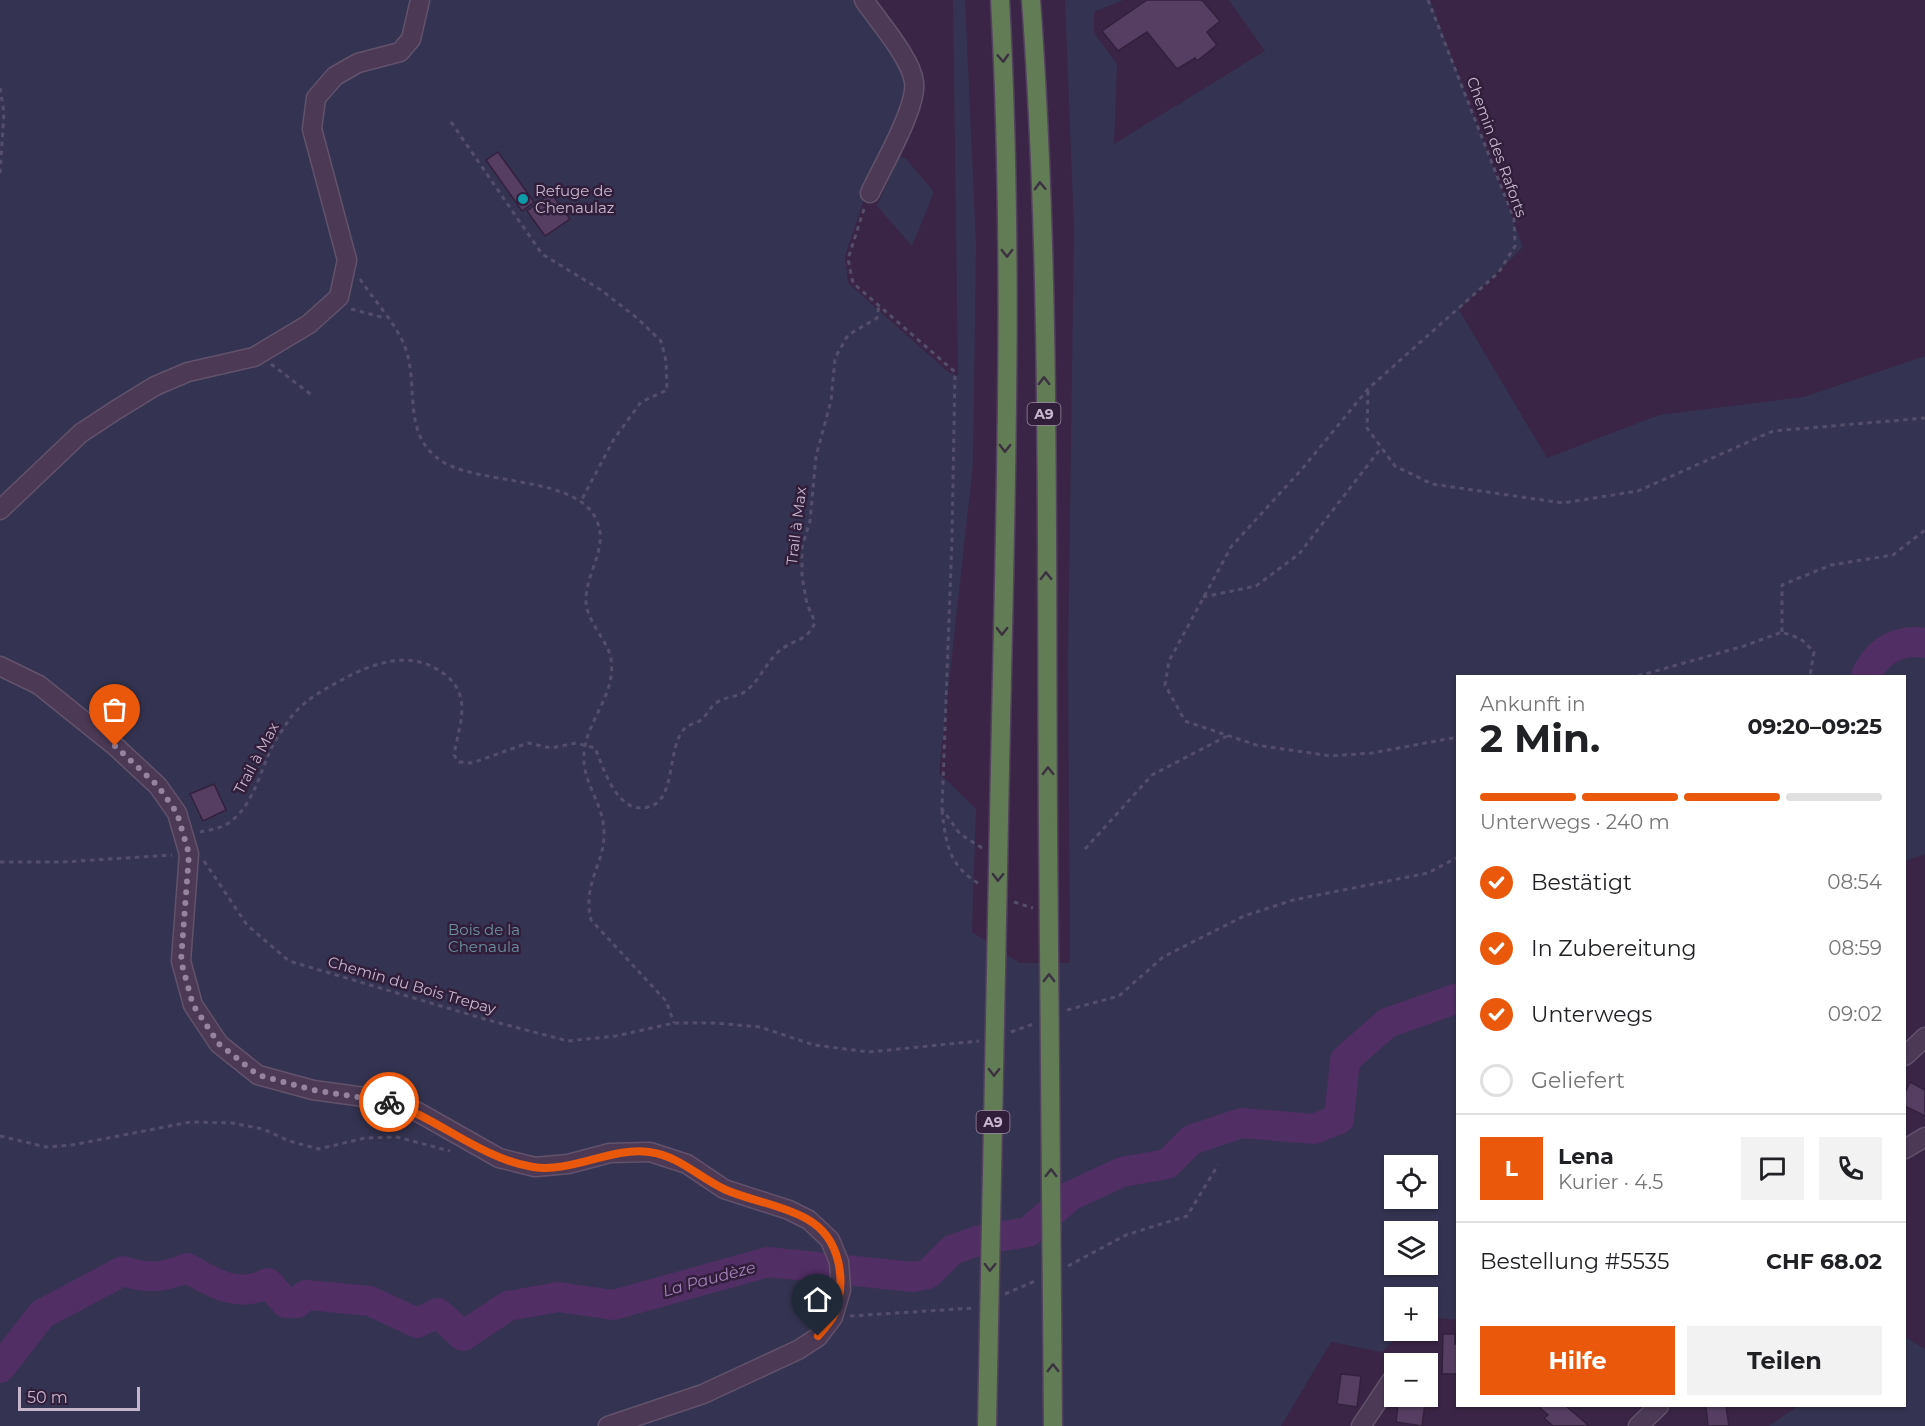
<!DOCTYPE html>
<html lang="de">
<meta charset="utf-8">
<style>
:root{--surface:#fff;--page:#f2f2f2;--text:#202124;--muted:#757577;--line:#e0e0e0;--accent:#ea580c}
body{margin:0;font-family:Montserrat,sans-serif;background:var(--page);color:var(--text);height:100vh;display:flex;flex-direction:column;font-size:22px;white-space:nowrap}
*{box-sizing:border-box;margin:0}
p{font-size:20px;color:var(--muted)}
.icon{flex:none;width:33px;height:33px;fill:none;stroke:currentColor;stroke-width:2;stroke-linecap:round;stroke-linejoin:round}
.map{position:relative;flex:1;overflow:hidden}
.sheet{position:absolute;left:1456px;top:675px;width:450px;height:732px;display:flex;flex-direction:column;background:var(--surface);border-radius:0px;box-shadow:0 2px 4px #0004}
.sheet>*{flex:none}
.buttons{position:absolute;left:1384px;top:1155px;display:grid;gap:12px}
.buttons a{display:grid;place-items:center;width:54px;height:54px;border-radius:0px;background:var(--surface);box-shadow:0 2px 4px #0004;font-size:30px}
.scale{position:absolute;left:18px;bottom:15px;width:122px;box-sizing:border-box;padding-left:6px;border:3px solid #c7b7ce;border-top:0;font-size:16px;line-height:21px;white-space:nowrap;color:#c7b7ce;-webkit-text-stroke:4px #311e3b;paint-order:stroke}
.pin{position:absolute;display:grid;place-items:center;width:51px;height:51px;color:#fff;margin:-62px -26px;border-radius:50% 50% 50% 0;rotate:-45deg;box-shadow:0 0 6px #0007}
.pin .icon{rotate:45deg}
.courier{position:absolute;display:grid;place-items:center;width:60px;height:60px;margin:-30px;border:4px solid #ea580c;border-radius:50%;background:#fff;color:#222;box-shadow:0 2px 8px #0007}
.summary em{font-style:normal;font-weight:700}
.summary div{display:flex;flex-direction:column-reverse}
.summary{display:flex;align-items:center;justify-content:space-between;height:102px;padding:0 24px}
h1{font-size:39px;font-weight:700;line-height:45px}
.bar{display:grid;grid-template-columns:repeat(4,1fr);gap:9px 6px;align-content:center;height:72px;padding:0 24px}
.bar i{height:8px;border-radius:4px;background:var(--line)}
.bar .selected{background:var(--accent)}
.bar p{grid-column:span 4}
.line{display:flex;align-items:center;gap:15px;padding:0 24px;border-top:2px solid var(--line)}
.line div{flex:1}
.round{display:grid;place-items:center;flex:none;width:63px;height:63px;border-radius:0px;background:var(--page)}
ol{padding:0 24px;list-style:none}
li{display:flex;align-items:center;gap:18px;height:66px}
li p{margin-inline-start:auto}
li .icon{padding:6px;border-radius:50%;background:var(--accent);color:#fff;stroke-width:4}
li:last-child{color:var(--muted)}
li i{width:33px;height:33px;border:3px solid var(--line);border-radius:50%}
.cta{display:flex;gap:12px;margin-top:auto;padding:12px 24px}
.cta a{flex:1;height:69px;border-radius:0px;background:var(--accent);color:#fff;font-size:24px;font-weight:700;line-height:69px;text-align:center}
.cta a+a{background:var(--page);color:var(--text)}
.map>svg:first-child{display:block}
.green{fill:#343452;fill-rule:evenodd}
.lines{fill:none;stroke-linecap:round;stroke-linejoin:round}
.river{stroke:#512e64;stroke-width:30}
.building{fill:#563e63;stroke:#33203d;stroke-width:1.5}
.minor-casing{stroke:#63526c;stroke-width:21}
.highway-casing{stroke:#54415d;stroke-width:21}
.path{stroke:#544e6b;stroke-width:3;stroke-dasharray:4.5 4.5;stroke-linecap:butt}
.minor{stroke:#4b3955;stroke-width:18}
.highway{stroke:#627c56;stroke-width:18}
.highway-bridge-casing{stroke:#54415d;stroke-width:21;stroke-linecap:butt}
.highway-bridge{stroke:#627c56;stroke-width:18}
.oneway{stroke:#3b3140}
.done{stroke:#96849e;stroke-width:6;stroke-dasharray:0 10.8}
.route{stroke:#ea580c;stroke-width:8}
.culture-dot{fill:#0f9aa8;stroke:#311e3b;stroke-width:2}
.labels{text-anchor:middle;dominant-baseline:central;stroke-width:5;stroke-linejoin:round;paint-order:stroke}
.shield{fill:#311e3b;stroke:#9a89a2;stroke-width:1.5}
.shield-label{font-size:14px;font-weight:bold;fill:#c7b7ce}
.street-label{font-size:15px;fill:#c7b7ce;stroke:#311e3b}
.poi-label{font-size:15px;fill:#c7b7ce;stroke:#311e3b;text-anchor:start}
.park-label{font-size:15px;fill:#6c92a2;stroke:#311e3b}
.water-label{font-size:16px;font-style:italic;fill:#a783bc;stroke:#311e3b}
</style>
<div class="map">
<svg width="1925" height="1426" viewBox="0 0 1925 1426">
<rect width="100%" height="100%" fill="#3a2546"/>
<path class="green" d="M 0,0 L 857,0 L 911,87 L 867,190 L 845,256 L 848,283 L 948,372 L 958,376 L 953,0 L 965,0 L 976,244 L 973,464 L 939,773 L 976,809 L 972,932 L 1019,963 L 1070,963 L 1068,662 L 1074,228 L 1065,0 L 1123,0 L 1094,12 L 1094,33 L 1117,64 L 1114,144 L 1265,51 L 1229,0 L 1430,0 L 1523,247 L 1459,310 L 1547,458 L 1659,415 L 1804,397 L 1925,356 L 1925,854 L 1905,861 L 1905,676 L 1458,676 L 1458,1320 L 1428,1317 L 1428,1298 L 1395,1298 L 1395,1330 L 1403,1331 L 1382,1352 L 1331,1342 L 1281,1426 L 0,1426 ZM 1395,1166 L 1428,1166 L 1428,1198 L 1395,1198 ZM 1395,1232 L 1428,1232 L 1428,1264 L 1395,1264 Z
M 899,156 L 906,159 L 934,192 L 912,246 L 877,206 Z
M 1905,1337 L 1925,1349 L 1925,1426 L 1769,1426 L 1798,1406 L 1905,1406 Z"/>
<g class="lines">
<path class="river" d="M 1866,676 C 1876,652 1899,638 1925,643
M 0,1368 L 42,1314 L 123,1271 C 147,1279 163,1278 187,1268 C 213,1283 239,1299 268,1283 L 286,1303 L 297,1303 L 306,1295 L 370,1301 L 417,1323 L 438,1313 L 463,1336 L 508,1306 L 558,1297 L 613,1305 L 768,1262 L 913,1277 L 928,1274 L 952,1250 L 980,1240 L 1028,1232 L 1070,1196 L 1122,1172 L 1167,1164 L 1191,1140 L 1241,1123 L 1314,1129 L 1339,1119 L 1345,1060 L 1387,1023 L 1458,998"/>
</g>
<path class="building" d="M 1147,0 L 1202,0 L 1220,21 L 1207,32 L 1217,45 L 1197,61 L 1195,58 L 1177,69 L 1147,32 L 1118,51 L 1102,31 Z
M 498,152 L 534,202 L 522,211 L 486,160 Z
M 551,193 L 570,219 L 545,236 L 527,211 Z
M 214,784 L 226,810 L 203,821 L 190,794 Z
M 1910,1082 L 1925,1090 L 1925,1116 L 1905,1106 L 1905,1093 Z
M 1443,1334 L 1455,1334 L 1455,1344 L 1458,1344 L 1458,1374 L 1442,1374 Z
M 1341,1374 L 1361,1376 L 1357,1407 L 1337,1404 Z
M 1399,1396 L 1426,1396 L 1422,1426 L 1396,1422 Z
M 1538,1406 L 1566,1406 L 1589,1426 L 1553,1426 L 1544,1418 L 1548,1415 Z
M 1706,1406 L 1726,1406 L 1729,1426 L 1708,1426 Z"/>
<g class="lines">
<defs>
<path id="minor" d="M 864,0 C 878,21 911,58 914,82 C 918,106 881,169 870,193
M 0,510 L 81,433 L 116,410 L 155,386 L 188,372 L 254,357 L 309,324 L 339,297 L 347,260 L 312,129 L 316,98 L 335,76 L 358,63 L 400,52 L 411,39 L 420,0
M 0,666 L 39,685 L 115,746 L 158,786 L 177,813 L 189,854 L 181,961 L 193,1005 L 219,1044 L 258,1075 L 313,1090 L 379,1099 L 416,1111 L 499,1158 L 535,1167 L 568,1164 L 610,1153 L 650,1152 L 687,1164 L 724,1189 L 789,1210 L 809,1220 L 830,1240 L 839,1262 L 841,1290 L 833,1317 L 818,1337 L 798,1350 L 703,1394 L 608,1426
M 1905,1056 L 1925,1037
M 1905,1149 L 1925,1137
M 1361,1426 L 1395,1375
M 1638,1426 L 1659,1406"/>
<path id="highway" d="M 1031,0 C 1051,275 1046,553 1048,829
M 999,819 C 1004,546 1015,273 1000,0"/>
</defs>
<use href="#minor" class="minor-casing"/>
<use href="#highway" class="highway-casing"/>
<path class="path" d="M 1428,0 L 1514,219 L 1515,246 L 1499,272 L 1368,389 L 1302,469 L 1231,547 L 1169,661 L 1165,685 L 1185,721 L 1256,745 L 1331,756 L 1372,753 L 1458,737
M 0,88 L 4,113 L 0,173
M 451,122 L 542,254 L 601,290 L 637,318 L 661,341 L 666,361 L 667,390 L 641,402 L 614,439 L 581,501
M 864,209 L 848,259 L 853,283 L 955,372 L 952,539 L 942,809 L 960,834 L 982,848
M 360,279 C 373,299 397,325 405,347 C 420,387 400,435 443,462 C 481,485 576,476 596,519 C 609,546 588,569 586,597 C 584,620 608,640 611,659 C 617,698 581,724 584,763 C 586,786 604,807 604,832 C 605,864 582,883 591,920 L 666,1001 L 674,1023
M 351,309 L 385,318
M 271,364 L 313,396
M 1368,391 L 1367,428 L 1395,466 L 1432,484 L 1563,503 L 1638,491 L 1773,431 L 1925,418
M 1203,597 L 1256,586 L 1299,554 L 1381,448
M 1782,632 L 1782,585 L 1831,565 L 1893,555 L 1925,530
M 1638,676 L 1744,646 L 1782,632 L 1801,639 L 1814,652 L 1810,676
M 942,810 C 946,846 949,866 981,885
M 200,832 C 208,830 220,829 227,824 C 252,808 259,776 270,751 C 275,740 283,729 289,720 C 301,703 318,693 336,683 C 372,663 413,646 449,678 C 472,700 458,728 454,755 L 459,762 L 472,763 L 528,743 L 551,748 L 576,743 L 595,748 C 604,769 617,815 648,807 C 677,801 666,748 685,728 C 689,724 696,724 701,720 C 707,715 710,707 716,703 C 725,696 737,698 746,691 C 759,681 766,663 778,652 C 792,639 808,642 815,622 L 807,604 L 802,577 L 802,547 L 810,521 L 816,456 L 831,401 L 835,358 L 848,335 L 877,318 L 879,305
M 1085,849 L 1152,775 L 1227,736
M 204,861 L 247,925 L 289,961 L 488,1020 L 568,1041 L 616,1036 L 674,1023 L 715,1023 L 760,1027 L 814,1045 L 869,1052 L 979,1041
M 0,862 L 63,862 L 172,855
M 1014,902 L 1033,908
M 1067,1010 L 1119,996 L 1163,957 L 1244,916 L 1293,900 L 1428,873 L 1458,857
M 1011,1032 L 1033,1024
M 0,1136 L 46,1147 L 72,1145 L 190,1122 L 232,1123 L 263,1129 L 289,1141 L 319,1149 L 365,1138 L 397,1137 L 450,1151
M 1068,1266 L 1126,1235 L 1187,1216 L 1218,1165
M 1005,1294 L 1035,1281
M 850,1316 L 974,1308"/>
<use href="#minor" class="minor"/>
<use href="#highway" class="highway"/>
<defs>
<path id="highway-bridge" d="M 1048,829 L 1053,1426
M 987,1426 L 999,819"/>
</defs>
<use href="#highway-bridge" class="highway-bridge-casing"/>
<use href="#highway-bridge" class="highway-bridge"/>
</g>
<defs><path id="oneway-chevron" d="M-2-3.5L2.5 0L-2 3.5" fill="none" stroke-width="1.6" stroke-linecap="round" stroke-linejoin="round" transform="scale(1.5)"/></defs>
<g class="oneway">
<use href="#oneway-chevron" transform="translate(1003 58) rotate(87)"/>
<use href="#oneway-chevron" transform="translate(1040 186) rotate(-92)"/>
<use href="#oneway-chevron" transform="translate(1007 253) rotate(90)"/>
<use href="#oneway-chevron" transform="translate(1044 381) rotate(-91)"/>
<use href="#oneway-chevron" transform="translate(1005 448) rotate(91)"/>
<use href="#oneway-chevron" transform="translate(1046 576) rotate(-91)"/>
<use href="#oneway-chevron" transform="translate(1002 631) rotate(91)"/>
<use href="#oneway-chevron" transform="translate(1048 771) rotate(-91)"/>
<use href="#oneway-chevron" transform="translate(998 877) rotate(91)"/>
<use href="#oneway-chevron" transform="translate(1049 978) rotate(-90)"/>
<use href="#oneway-chevron" transform="translate(994 1072) rotate(91)"/>
<use href="#oneway-chevron" transform="translate(1051 1173) rotate(-90)"/>
<use href="#oneway-chevron" transform="translate(990 1267) rotate(91)"/>
<use href="#oneway-chevron" transform="translate(1053 1368) rotate(-90)"/>
</g>
<g class="lines">
<path class="done" d="M 115,746 L 158,786 L 177,813 L 189,854 L 181,961 L 193,1005 L 219,1044 L 258,1075 L 313,1090 L 389,1102"/>
<path class="route" d="M 389,1102 C 439,1119 482,1159 533,1167 C 572,1173 610,1147 649,1152 C 680,1156 699,1178 726,1190 C 752,1201 782,1205 807,1219 C 841,1238 847,1281 834,1315 C 830,1323 823,1330 818,1336"/>
</g>
<circle class="culture-dot" cx="523" cy="199" r="6"/>
<g class="labels">
<g class="shield">
<rect x="1027.5" y="403" width="33" height="22" rx="4.5"/>
<rect x="976.5" y="1111" width="33" height="22" rx="4.5"/>
</g>
<g class="shield-label">
<text x="1044" y="414">A9</text>
<text x="993" y="1122">A9</text>
</g>
<g class="street-label">
<text transform="translate(1497 147) rotate(70)">Chemin des Raforts</text>
<text transform="translate(796 526) rotate(-83)">Trail à Max</text>
<text transform="translate(256 758) rotate(-62)">Trail à Max</text>
<text transform="translate(412 985) rotate(16)">Chemin du Bois Trepay</text>
</g>
<g class="poi-label">
<text x="535" y="190">Refuge de<tspan x="535" dy="17">Chenaulaz</tspan></text>
</g>
<g class="park-label">
<text x="484" y="929">Bois de la<tspan x="484" dy="17">Chenaula</tspan></text>
</g>
<g class="water-label">
<text transform="translate(709 1279) rotate(-15)">La Paudèze</text>
</g>
</g>
</svg>
<div class="buttons">
<a><svg class="icon" aria-label="locate" viewBox="0 0 24 24"><circle cx="12" cy="12" r="6"/><path d="M12 2v4M12 18v4M2 12h4M18 12h4"/></svg></a>
<a><svg class="icon" aria-label="layers" viewBox="0 0 24 24"><path d="M12 4l9 5-9 5-9-5zM3 14l9 5 9-5"/></svg></a>
<a>+</a>
<a>−</a>
</div>
<div class="scale">50 m</div>
<div class="pin" style="left:115px;top:746px;background:#ea580c"><svg class="icon" aria-label="bag" viewBox="0 0 24 24"><path d="M5 8h14l-1 12H6zM9 8a3 3 0 0 1 6 0"/></svg></div>
<div class="pin" style="left:818px;top:1336px;background:#1f2937"><svg class="icon" aria-label="home" viewBox="0 0 24 24"><path d="M3 11l9-7 9 7M6 9v11h12V9"/></svg></div>
<div class="courier" style="left:389px;top:1102px"><svg class="icon" aria-label="bike" viewBox="0 0 24 24"><circle cx="6" cy="16" r="4"/><circle cx="18" cy="16" r="4"/><path d="M6 16l4-8h5l3 8M10 8l3 8H6M13 5h3"/></svg></div>
<section class="sheet">
<div class="summary"><div><h1>2 Min.</h1><p>Ankunft in</p></div><em>09:20–09:25</em></div>
<div class="bar"><i class="selected"></i><i class="selected"></i><i class="selected"></i><i></i><p>Unterwegs · 240 m</p></div>
<ol>
<li><svg class="icon" aria-label="check" viewBox="0 0 24 24"><path d="M5 12l5 5 9-10"/></svg>Bestätigt<p>08:54</p></li>
<li><svg class="icon" aria-label="check" viewBox="0 0 24 24"><path d="M5 12l5 5 9-10"/></svg>In Zubereitung<p>08:59</p></li>
<li><svg class="icon" aria-label="check" viewBox="0 0 24 24"><path d="M5 12l5 5 9-10"/></svg>Unterwegs<p>09:02</p></li>
<li><i></i>Geliefert</li>
</ol>
<div class="line" style="height:108px"><b class="round" style="background:var(--accent);color:#fff">L</b><div><b>Lena</b><p>Kurier · 4.5</p></div><a class="round"><svg class="icon" aria-label="chat" viewBox="0 0 24 24"><path d="M4 5h16v11H9l-5 4z"/></svg></a><a class="round"><svg class="icon" aria-label="phone" viewBox="0 0 24 24"><path d="M5 4h4l2 5-3 2q2 4 5 5l2-3 5 2v4C11 20 4 13 5 4z"/></svg></a></div>
<div class="line" style="height:78px"><div>Bestellung #5535</div><b>CHF 68.02</b></div>
<div class="cta"><a>Hilfe</a><a>Teilen</a></div>
</section>
</div>
